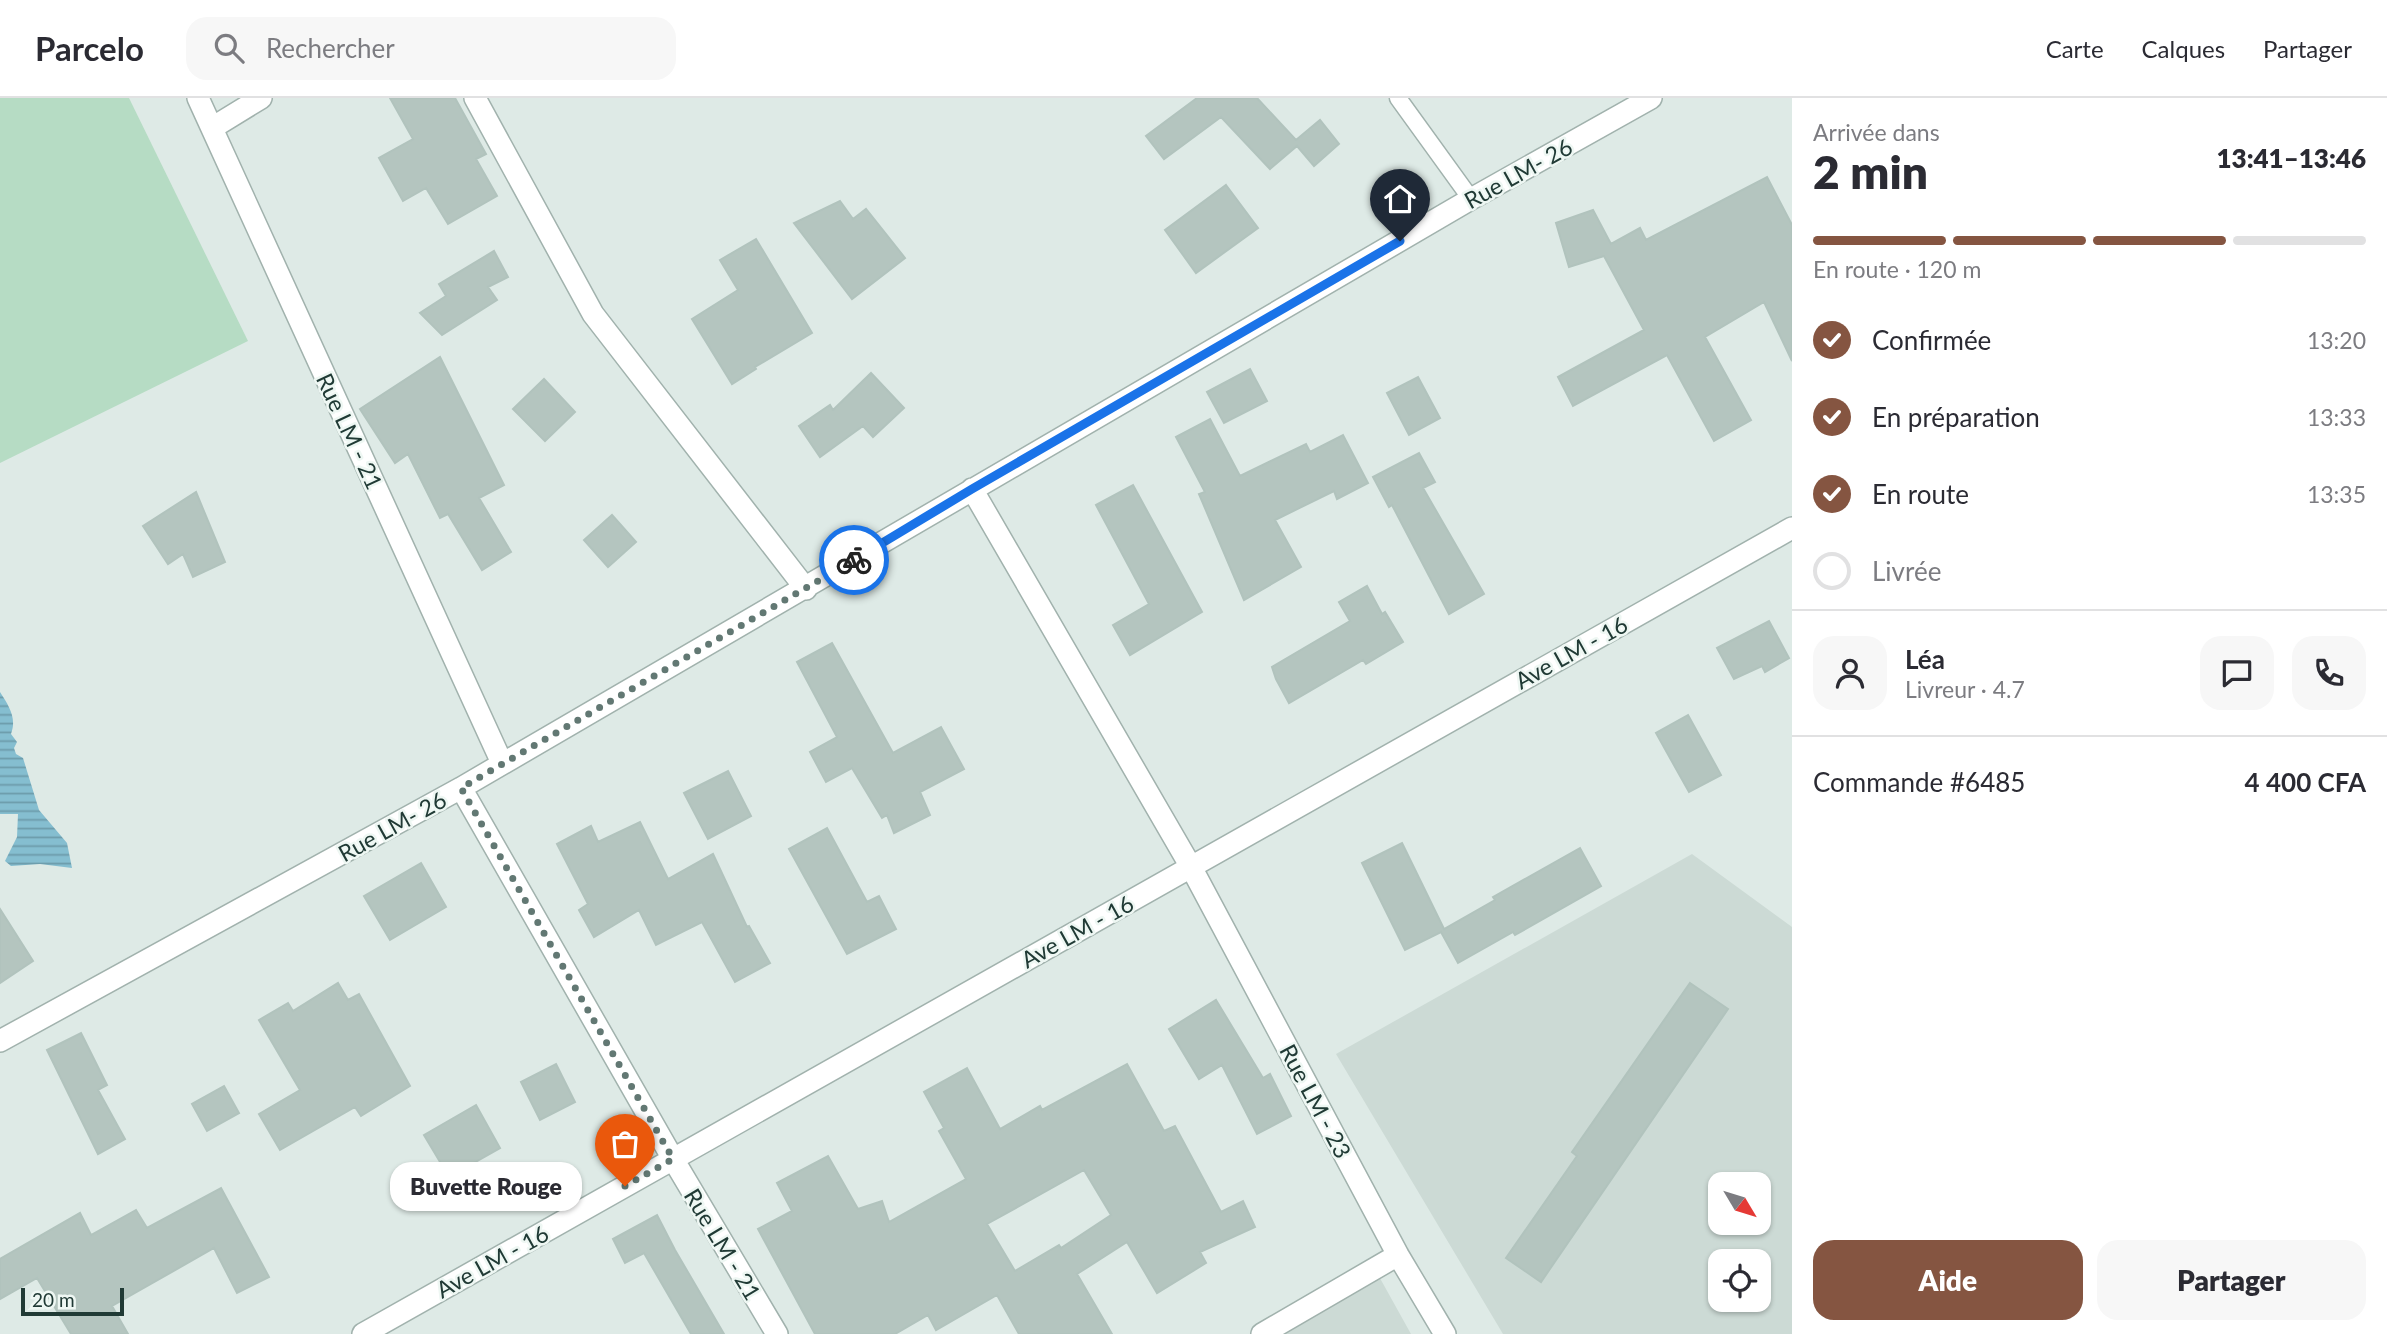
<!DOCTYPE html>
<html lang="fr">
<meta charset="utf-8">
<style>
:root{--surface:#fff;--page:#f7f7f7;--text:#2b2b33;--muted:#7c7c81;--line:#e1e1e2;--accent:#855541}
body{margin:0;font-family:Lato,sans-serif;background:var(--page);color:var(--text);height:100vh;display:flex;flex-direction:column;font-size:26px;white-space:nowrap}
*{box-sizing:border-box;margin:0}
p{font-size:23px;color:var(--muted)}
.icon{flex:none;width:38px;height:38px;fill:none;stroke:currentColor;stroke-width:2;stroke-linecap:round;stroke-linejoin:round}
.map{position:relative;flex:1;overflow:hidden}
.side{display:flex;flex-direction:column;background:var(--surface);width:595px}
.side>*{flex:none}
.needle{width:46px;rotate:128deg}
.fabs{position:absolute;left:1708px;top:1074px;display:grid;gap:14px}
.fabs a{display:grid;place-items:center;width:63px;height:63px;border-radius:14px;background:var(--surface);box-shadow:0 2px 5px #0004;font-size:35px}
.scale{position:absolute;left:21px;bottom:18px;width:103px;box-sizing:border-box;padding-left:7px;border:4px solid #203a35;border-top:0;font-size:19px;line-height:24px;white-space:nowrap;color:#203a35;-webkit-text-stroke:5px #eef7f3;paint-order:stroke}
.pin{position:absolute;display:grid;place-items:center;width:60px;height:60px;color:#fff;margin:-72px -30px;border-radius:50% 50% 50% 0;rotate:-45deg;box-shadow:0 0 7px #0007}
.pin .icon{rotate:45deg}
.courier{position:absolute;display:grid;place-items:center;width:70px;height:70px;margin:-35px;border:5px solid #1a73e8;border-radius:50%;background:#fff;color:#222;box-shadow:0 2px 9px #0007}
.bubble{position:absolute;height:49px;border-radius:21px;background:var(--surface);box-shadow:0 2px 5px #0004;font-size:23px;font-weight:800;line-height:49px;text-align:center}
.summary em{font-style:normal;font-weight:800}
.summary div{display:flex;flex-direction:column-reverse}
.summary{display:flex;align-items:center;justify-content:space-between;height:119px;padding:0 21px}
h1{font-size:46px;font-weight:800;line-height:52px}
.bar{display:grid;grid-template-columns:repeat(4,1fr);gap:10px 7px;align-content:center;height:84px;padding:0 21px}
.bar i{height:9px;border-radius:5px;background:var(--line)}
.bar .active{background:var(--accent)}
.bar p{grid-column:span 4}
.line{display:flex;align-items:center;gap:18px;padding:0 21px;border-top:2px solid var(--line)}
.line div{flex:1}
.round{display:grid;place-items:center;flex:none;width:74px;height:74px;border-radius:21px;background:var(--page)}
ol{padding:0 21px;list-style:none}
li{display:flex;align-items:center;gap:21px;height:77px}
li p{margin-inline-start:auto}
li .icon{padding:7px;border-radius:50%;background:var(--accent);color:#fff;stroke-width:4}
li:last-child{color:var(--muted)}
li i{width:38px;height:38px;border:4px solid var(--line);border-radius:50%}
.primary-button{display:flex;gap:14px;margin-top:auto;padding:14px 21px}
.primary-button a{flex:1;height:80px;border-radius:21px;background:var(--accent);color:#fff;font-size:28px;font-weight:800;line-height:80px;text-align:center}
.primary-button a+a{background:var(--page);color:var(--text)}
header{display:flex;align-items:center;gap:42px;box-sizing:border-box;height:98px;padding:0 35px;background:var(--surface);border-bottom:2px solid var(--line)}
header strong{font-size:33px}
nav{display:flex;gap:38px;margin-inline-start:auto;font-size:24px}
.search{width:490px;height:63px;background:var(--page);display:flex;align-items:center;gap:18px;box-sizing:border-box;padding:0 24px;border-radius:21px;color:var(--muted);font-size:26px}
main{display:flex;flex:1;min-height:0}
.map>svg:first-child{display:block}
.built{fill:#ccdad5;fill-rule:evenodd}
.pitch{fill:#b6dcc4}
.water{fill:url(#water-rules)}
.building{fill:#b4c5bf;stroke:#b1c3bd;stroke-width:2;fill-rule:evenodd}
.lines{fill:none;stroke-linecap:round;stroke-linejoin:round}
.lane-casing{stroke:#a1b2ad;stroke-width:19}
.street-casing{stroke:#a1b2ad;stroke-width:24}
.lane{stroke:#fff;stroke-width:16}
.street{stroke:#fff;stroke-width:21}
.done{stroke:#627873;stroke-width:7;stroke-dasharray:0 12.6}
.route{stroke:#1a73e8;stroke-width:9}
.labels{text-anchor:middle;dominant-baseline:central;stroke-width:5;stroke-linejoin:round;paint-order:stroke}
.street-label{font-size:23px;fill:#203a35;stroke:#eef7f3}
</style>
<header>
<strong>Parcelo</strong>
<div class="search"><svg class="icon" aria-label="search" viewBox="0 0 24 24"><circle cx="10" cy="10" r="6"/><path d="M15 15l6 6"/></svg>Rechercher</div>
<nav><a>Carte</a><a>Calques</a><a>Partager</a></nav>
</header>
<main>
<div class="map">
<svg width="1792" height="1236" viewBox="0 0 1792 1236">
<defs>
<pattern id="water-rules" width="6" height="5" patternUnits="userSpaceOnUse" patternTransform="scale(1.75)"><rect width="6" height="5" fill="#85bed0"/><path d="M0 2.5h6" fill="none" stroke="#6c9baa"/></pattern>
</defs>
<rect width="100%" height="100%" fill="#deeae6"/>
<path class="built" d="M 1692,756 L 1792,829 L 1792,1236 L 1503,1236 L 1336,956 ZM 1720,1087 L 1759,1087 L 1759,1125 L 1720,1125 ZM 1720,1164 L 1759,1164 L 1759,1202 L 1720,1202 Z
M 1376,1173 L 1411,1236 L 1270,1236 Z"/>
<path class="pitch" d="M 0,0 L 129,0 L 248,243 L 0,365 Z"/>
<path class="water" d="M 0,594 C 9,608 17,620 11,636 L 17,644 L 14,650 L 16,656 L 23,660 L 39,712 L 67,745 L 72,770 L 40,766 L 11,768 L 5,763 L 17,739 L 18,716 L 0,716 Z"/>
<path class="building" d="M 390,0 L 455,0 L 486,56 L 476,61 L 497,98 L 448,126 L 426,90 L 403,103 L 379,60 L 413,41 Z
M 1197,0 L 1257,0 L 1296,42 L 1320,22 L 1339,46 L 1314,68 L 1297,48 L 1270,71 L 1221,19 L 1164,61 L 1146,38 Z
M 1767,79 L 1792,127 L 1792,263 L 1764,204 L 1705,239 L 1751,322 L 1714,343 L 1667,257 L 1573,308 L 1558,279 L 1644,232 L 1604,158 L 1569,169 L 1556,125 L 1593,112 L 1611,146 L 1640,130 L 1646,142 Z
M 1226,87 L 1258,130 L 1196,175 L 1165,132 Z
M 840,103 L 853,121 L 866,111 L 905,160 L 852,201 L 794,125 Z
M 756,141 L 812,235 L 755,269 L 756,271 L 732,286 L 692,221 L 738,192 L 720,162 Z
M 494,153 L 508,179 L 488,189 L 497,202 L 442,237 L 420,215 L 446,198 L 439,186 Z
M 440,259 L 504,387 L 479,400 L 511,454 L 482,472 L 448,416 L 440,420 L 408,356 L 395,365 L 360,311 Z
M 1250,271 L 1267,303 L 1224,325 L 1207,294 Z
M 871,275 L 904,310 L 873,339 L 863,328 L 820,359 L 799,328 L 830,307 L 833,312 Z
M 1418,279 L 1440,320 L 1409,337 L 1387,295 Z
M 544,281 L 575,314 L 545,343 L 513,311 Z
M 1210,321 L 1240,378 L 1306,346 L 1310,354 L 1343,337 L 1368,385 L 1337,401 L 1334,393 L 1275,422 L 1301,469 L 1244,502 L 1199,396 L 1205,394 L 1176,339 Z
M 1419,355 L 1435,384 L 1423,390 L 1484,496 L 1449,516 L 1392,407 L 1389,409 L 1373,379 Z
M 1133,387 L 1202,514 L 1130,557 L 1113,527 L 1149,506 L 1096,407 Z
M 196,394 L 225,464 L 193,479 L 183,456 L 168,466 L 143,428 Z
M 612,417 L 636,444 L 608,469 L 584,442 Z
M 1367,488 L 1382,516 L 1385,514 L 1403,544 L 1366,566 L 1363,562 L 1289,605 L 1276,581 L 1272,569 L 1350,523 L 1339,504 Z
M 1769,523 L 1789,560 L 1765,574 L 1762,568 L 1734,581 L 1717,550 Z
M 832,545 L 893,655 L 941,629 L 964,671 L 920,694 L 930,717 L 894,735 L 887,717 L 882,720 L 852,670 L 826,684 L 810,654 L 837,639 L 797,564 Z
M 1688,617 L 1721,677 L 1689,694 L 1656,635 Z
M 728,673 L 751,718 L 708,741 L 684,695 Z
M 640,724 L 668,781 L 713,756 L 747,829 L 749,828 L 770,865 L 735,884 L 702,824 L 656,847 L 639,812 L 594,839 L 579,812 L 588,806 L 557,746 L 591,728 L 598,744 Z
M 827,730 L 867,804 L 879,798 L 896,831 L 847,856 L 789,751 Z
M 1402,745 L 1444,831 L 1495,802 L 1493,799 L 1580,750 L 1601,788 L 1515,837 L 1513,834 L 1458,865 L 1441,834 L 1405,852 L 1362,765 Z
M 421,765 L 446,809 L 390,842 L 364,798 Z
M 0,811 L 33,863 L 0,885 Z
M 338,885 L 348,902 L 359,896 L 410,988 L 361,1018 L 355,1009 L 280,1052 L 259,1016 L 300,992 L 259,922 L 288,905 L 293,913 Z
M 1690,885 L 1728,911 L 1541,1184 L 1506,1160 L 1577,1058 L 1572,1054 Z
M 1216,902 L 1263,980 L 1270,976 L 1291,1018 L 1257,1036 L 1222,967 L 1199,981 L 1169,931 Z
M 81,935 L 107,987 L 98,992 L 125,1041 L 98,1056 L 47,952 Z
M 556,966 L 575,1004 L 540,1022 L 521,984 Z
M 1127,966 L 1164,1033 L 1175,1028 L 1221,1114 L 1243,1103 L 1255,1129 L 1200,1154 L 1206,1165 L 1157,1195 L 1127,1144 L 1077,1176 L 1112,1236 L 1019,1236 L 997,1197 L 936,1232 L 928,1217 L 895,1236 L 815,1236 L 758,1131 L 792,1113 L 777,1085 L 828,1058 L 858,1111 L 882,1103 L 889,1124 L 966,1081 L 939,1033 L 944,1030 L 924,994 L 967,970 L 1000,1031 L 1040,1008 L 1042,1012 ZM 1084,1072 L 1111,1117 L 1061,1150 L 1059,1147 L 1015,1173 L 987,1126 Z
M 224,988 L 239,1015 L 207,1033 L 192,1006 Z
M 476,1007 L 500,1050 L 449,1079 L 424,1037 Z
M 221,1090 L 269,1179 L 237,1195 L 214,1150 L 112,1208 L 128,1236 L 71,1236 L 37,1180 L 0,1201 L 0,1161 L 80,1115 L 91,1137 L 136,1112 L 147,1130 Z
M 657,1117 L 675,1152 L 724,1236 L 691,1236 L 644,1155 L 625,1165 L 613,1141 Z"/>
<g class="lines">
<defs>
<path id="lane" d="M 1398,0 L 1471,101"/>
<path id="street" d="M 198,0 L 502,665
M 475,0 L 593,216 L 806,491
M 212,30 L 261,0
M 972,391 L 1191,769 L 1398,1157 L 1445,1236
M 461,690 L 673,1061 L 777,1236
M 0,943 L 461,690 L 1471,101 L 1651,0
M 363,1236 L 1792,430
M 1262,1236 L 1398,1157"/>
</defs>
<use href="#lane" class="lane-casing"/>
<use href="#street" class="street-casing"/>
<use href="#lane" class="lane"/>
<use href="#street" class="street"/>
</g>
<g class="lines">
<path class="done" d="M 625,1088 L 673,1061 L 461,690 L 854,462"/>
<path class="route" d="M 854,462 L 972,391 L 1400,143"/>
</g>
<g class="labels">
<g class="street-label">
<text transform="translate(1518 75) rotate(-29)">Rue LM- 26</text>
<text transform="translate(350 333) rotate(65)">Rue LM - 21</text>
<text transform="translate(1571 554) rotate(-29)">Ave LM - 16</text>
<text transform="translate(392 728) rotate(-29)">Rue LM- 26</text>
<text transform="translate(1077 833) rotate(-29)">Ave LM - 16</text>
<text transform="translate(1316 1003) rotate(62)">Rue LM - 23</text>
<text transform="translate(723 1146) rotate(59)">Rue LM - 21</text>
<text transform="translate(492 1163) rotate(-29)">Ave LM - 16</text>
</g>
</g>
</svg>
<div class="fabs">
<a><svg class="needle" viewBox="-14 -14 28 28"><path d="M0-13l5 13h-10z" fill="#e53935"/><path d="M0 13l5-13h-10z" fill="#7c7c81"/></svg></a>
<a><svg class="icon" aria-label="locate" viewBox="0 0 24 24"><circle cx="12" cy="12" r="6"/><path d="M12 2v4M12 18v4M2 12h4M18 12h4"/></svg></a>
</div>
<div class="scale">20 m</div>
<div class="pin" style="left:625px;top:1088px;background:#ea580c"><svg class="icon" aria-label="bag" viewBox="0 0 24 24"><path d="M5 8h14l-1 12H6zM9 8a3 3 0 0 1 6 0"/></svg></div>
<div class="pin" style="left:1400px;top:143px;background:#1f2937"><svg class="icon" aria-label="home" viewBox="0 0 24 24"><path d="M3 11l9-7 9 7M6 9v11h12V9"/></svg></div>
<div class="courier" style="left:854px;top:462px"><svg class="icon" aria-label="bike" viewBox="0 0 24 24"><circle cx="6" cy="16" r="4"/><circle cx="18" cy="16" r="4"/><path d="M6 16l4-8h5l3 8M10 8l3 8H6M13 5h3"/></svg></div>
<div class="bubble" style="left:390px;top:1064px;width:192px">Buvette Rouge</div>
</div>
<section class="side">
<div class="summary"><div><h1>2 min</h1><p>Arrivée dans</p></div><em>13:41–13:46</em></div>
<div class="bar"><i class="active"></i><i class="active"></i><i class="active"></i><i></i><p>En route · 120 m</p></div>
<ol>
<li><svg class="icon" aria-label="check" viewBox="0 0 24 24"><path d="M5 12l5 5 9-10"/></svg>Confirmée<p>13:20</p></li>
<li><svg class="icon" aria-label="check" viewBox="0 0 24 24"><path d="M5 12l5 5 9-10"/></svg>En préparation<p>13:33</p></li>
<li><svg class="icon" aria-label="check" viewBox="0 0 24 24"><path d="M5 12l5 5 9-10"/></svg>En route<p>13:35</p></li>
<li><i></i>Livrée</li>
</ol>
<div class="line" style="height:126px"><a class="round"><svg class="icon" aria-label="person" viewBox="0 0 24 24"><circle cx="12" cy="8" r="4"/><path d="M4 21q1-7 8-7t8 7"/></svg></a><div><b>Léa</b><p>Livreur · 4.7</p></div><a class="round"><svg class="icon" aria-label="chat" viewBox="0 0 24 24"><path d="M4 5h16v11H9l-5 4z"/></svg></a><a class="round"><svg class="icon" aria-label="phone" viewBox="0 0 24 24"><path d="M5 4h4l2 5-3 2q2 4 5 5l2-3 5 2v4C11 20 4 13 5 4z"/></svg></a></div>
<div class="line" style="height:91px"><div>Commande #6485</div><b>4 400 CFA</b></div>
<div class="primary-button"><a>Aide</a><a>Partager</a></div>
</section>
</main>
